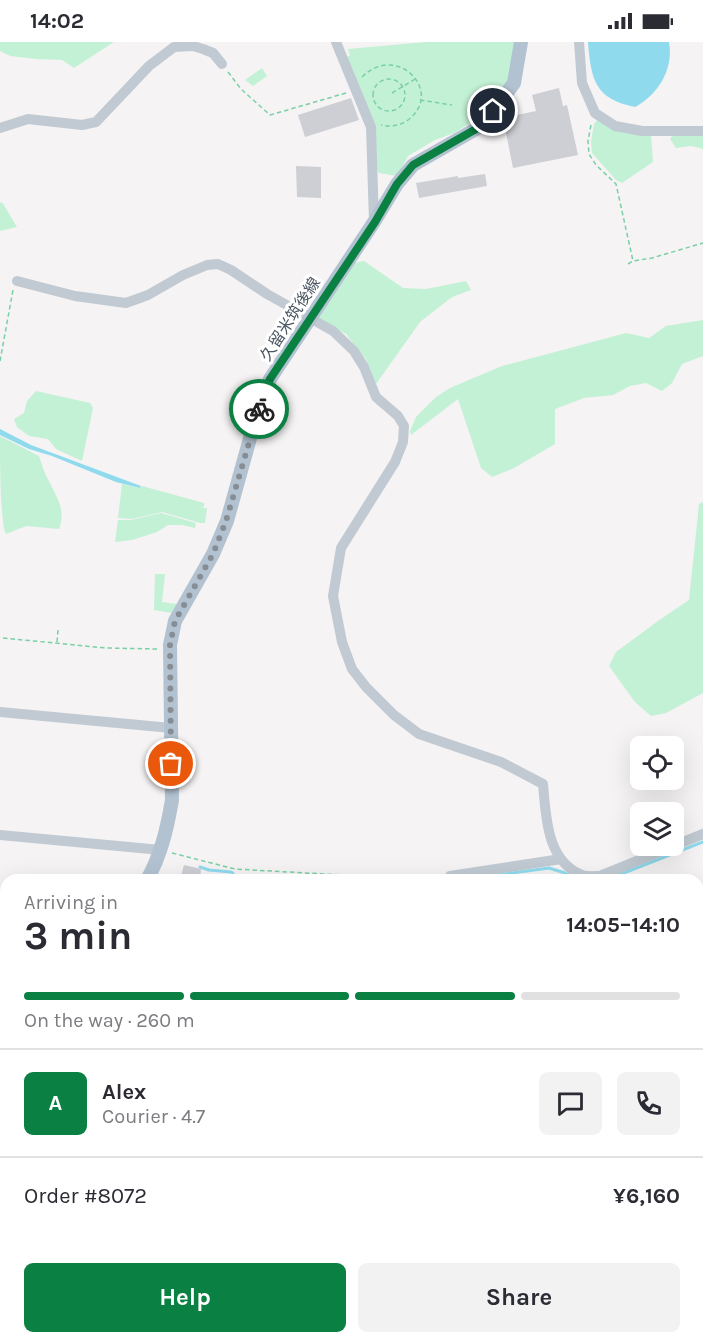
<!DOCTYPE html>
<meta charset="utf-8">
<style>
:root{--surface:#fff;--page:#f2f2f3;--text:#2b2b33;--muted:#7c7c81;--line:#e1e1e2;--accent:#0b8043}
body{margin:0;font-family:Karla,"Noto Sans JP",sans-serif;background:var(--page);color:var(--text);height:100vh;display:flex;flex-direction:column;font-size:22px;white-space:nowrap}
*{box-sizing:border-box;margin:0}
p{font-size:20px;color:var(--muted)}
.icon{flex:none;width:33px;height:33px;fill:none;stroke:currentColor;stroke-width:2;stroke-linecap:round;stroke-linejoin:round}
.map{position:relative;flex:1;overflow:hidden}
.side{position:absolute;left:0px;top:832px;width:704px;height:470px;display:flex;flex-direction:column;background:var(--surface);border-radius:18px 18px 0 0;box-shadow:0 6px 24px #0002}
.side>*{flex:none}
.tools{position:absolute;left:630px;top:694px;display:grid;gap:12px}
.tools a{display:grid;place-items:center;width:54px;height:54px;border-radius:9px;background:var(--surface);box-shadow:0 6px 24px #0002;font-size:30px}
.pin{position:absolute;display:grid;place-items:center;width:51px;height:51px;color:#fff;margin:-26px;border:3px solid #fff;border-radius:50%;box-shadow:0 2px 6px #0007}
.courier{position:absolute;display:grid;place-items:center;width:60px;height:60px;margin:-30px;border:4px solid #0b8043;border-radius:50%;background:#fff;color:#222;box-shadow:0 2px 8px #0007}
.head em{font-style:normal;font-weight:700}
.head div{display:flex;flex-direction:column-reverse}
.head{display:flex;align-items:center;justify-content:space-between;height:102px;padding:0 24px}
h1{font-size:39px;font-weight:700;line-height:45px}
.bar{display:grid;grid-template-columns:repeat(4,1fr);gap:9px 6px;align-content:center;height:72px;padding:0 24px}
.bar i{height:8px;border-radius:4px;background:var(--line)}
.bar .selected{background:var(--accent)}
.bar p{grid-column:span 4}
.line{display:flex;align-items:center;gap:15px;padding:0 24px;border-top:2px solid var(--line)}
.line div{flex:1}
.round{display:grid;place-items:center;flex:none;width:63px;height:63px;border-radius:9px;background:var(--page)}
.action{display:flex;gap:12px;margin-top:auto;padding:12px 24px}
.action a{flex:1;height:69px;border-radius:9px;background:var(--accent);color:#fff;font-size:24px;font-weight:700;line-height:69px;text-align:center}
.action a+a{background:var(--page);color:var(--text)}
.status{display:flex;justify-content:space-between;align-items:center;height:42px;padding:0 30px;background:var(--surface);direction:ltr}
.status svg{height:16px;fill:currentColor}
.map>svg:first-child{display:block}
.green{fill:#c3f1d5}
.water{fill:#90daee}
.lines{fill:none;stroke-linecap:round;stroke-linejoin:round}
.stream{stroke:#90daee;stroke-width:3}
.building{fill:#cdcfd5}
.path{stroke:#7ad0a6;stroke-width:1.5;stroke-dasharray:4.5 3;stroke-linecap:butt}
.minor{stroke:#c1cad2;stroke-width:10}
.major{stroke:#b3c2d1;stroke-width:14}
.done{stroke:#868d94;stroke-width:6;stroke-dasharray:0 10.8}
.route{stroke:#0b8043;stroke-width:8}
.labels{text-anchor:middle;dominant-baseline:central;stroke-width:6;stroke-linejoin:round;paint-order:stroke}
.street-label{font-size:16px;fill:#4a5661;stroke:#fff}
</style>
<div class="status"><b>14:02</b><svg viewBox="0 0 49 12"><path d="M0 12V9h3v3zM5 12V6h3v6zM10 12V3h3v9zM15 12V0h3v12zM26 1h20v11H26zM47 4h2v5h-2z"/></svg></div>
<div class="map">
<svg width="703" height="1301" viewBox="0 0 703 1301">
<rect width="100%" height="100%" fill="#f5f3f3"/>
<path class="green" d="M 0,0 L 114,0 L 74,26 L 62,18 L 36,17 L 10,14 L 0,9 Z
M 426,0 L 516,0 L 507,45 L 475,78 L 454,91 L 435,98 L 408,114 L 397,134 L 379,131 L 375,123 L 372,85 L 346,15 L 350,14 L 348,7 Z
M 262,26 L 267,34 L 253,44 L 245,38 Z
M 598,77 L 651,94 L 653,120 L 622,141 L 616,138 L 592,111 L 591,99 L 594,82 Z
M 703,92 L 703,108 L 701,106 L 690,104 L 676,106 L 670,97 L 673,93 Z
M 2,160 L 17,185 L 0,189 L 0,161 Z
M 364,219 L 403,246 L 426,247 L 466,239 L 471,248 L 452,255 L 420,280 L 376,342 L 366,317 L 346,292 L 318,277 L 353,221 Z
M 703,278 L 703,314 L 682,322 L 672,341 L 662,349 L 646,341 L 630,344 L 613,353 L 584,356 L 555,367 L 555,402 L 514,426 L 492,435 L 481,426 L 458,357 L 411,393 L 410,389 L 416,375 L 436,355 L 450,346 L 502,324 L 626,291 L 649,296 L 666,284 Z
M 36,349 L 90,361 L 93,366 L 82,419 L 56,407 L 48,397 L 29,394 L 17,385 L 14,377 L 24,371 L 27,359 Z
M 0,394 L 39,414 C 42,423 45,433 50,441 C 58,458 66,469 59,487 L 26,484 L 6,492 C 0,481 0,413 0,394 Z
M 122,442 L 140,446 L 142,444 L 204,461 L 204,465 L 201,466 L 207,466 L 205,481 L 200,481 L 162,470 L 132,477 L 118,476 Z
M 703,460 L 703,651 L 666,671 L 651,674 L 635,660 L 609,624 L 616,610 L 658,579 L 689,558 L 699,462 Z
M 161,471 L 196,481 L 195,486 L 182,483 L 168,483 L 157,490 L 132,498 L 115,500 L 118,478 L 131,478 Z
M 155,532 L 165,532 L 162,560 L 177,562 L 172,571 L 154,568 Z
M 0,1155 L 6,1155 L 6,1181 L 0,1178 Z
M 23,1296 L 65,1296 L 59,1301 L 21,1301 Z"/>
<path class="water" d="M 588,0 L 669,0 C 674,27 658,53 635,65 C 595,57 591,38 588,0 Z
M 0,387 L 31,403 L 141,444 L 140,446 L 116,440 L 52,414 L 29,407 L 0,393 Z"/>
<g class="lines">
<path class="stream" d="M 200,825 L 209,828 L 231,830 L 233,831 L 231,838
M 460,838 L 549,826 L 565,831 L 577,838
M 606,838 L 703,800"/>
</g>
<path class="building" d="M 559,46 L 563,64 L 567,63 L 578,113 L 513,126 L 503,76 L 536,69 L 532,53 Z
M 351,56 L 359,78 L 305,95 L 298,73 Z
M 296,124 L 321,125 L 321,156 L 297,155 Z
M 485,132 L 487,144 L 419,156 L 416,141 L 458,134 L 458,136 Z
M 184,823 L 201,827 L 200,838 L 181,834 Z"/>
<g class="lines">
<path class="path" d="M 228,30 L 241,47 L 270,73 L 346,51
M 362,35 C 397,0 445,50 408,78 C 400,84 390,85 381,83
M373 53a16 16 0 1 1 32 0a16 16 0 1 1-32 0Z
M 392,51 L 417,36
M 420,58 L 452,63
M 591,83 L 588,99 L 589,112 L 596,123 L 616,142 L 633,219
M 628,222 L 633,219 L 652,216 L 703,201
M 0,319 L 13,248
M 3,596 L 106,606 L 158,607
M 57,600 L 58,588
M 172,811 L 235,827 L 361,834
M 361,1296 L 366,1301
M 73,1301 L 77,1296"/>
<path class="minor" d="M 336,0 L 371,85 L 374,180
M 579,0 L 582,41 L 595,71 L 615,84 L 642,89 L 703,89
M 0,86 L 28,77 L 82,83 L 96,80 L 149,24 L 174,5 L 193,4 L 203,7 L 213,11 L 222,22
M 17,239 L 75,254 L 126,261 L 148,253 L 183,233 L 207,223 L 218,222 L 231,228 L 267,252 L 333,289 L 354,309 L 364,325 L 376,355 L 398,374 L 404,384 L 403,400 L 395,420 L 341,506 L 333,554 L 342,600 L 352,627 L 366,645 L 394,673 L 419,692 L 501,720 L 543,742 C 546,773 546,819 582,833 C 587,835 595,834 600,834 L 703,792
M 0,670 L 171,686
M 0,793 L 161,808
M 448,838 L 450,834 L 561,817
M 0,904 L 6,905
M 698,1021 L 703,1023
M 698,1207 L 703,1204
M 245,1296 L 252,1301
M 591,1296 L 597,1301
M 228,1301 L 232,1296
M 561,1301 L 568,1296"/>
<path class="major" d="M 147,838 C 161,813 167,787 172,758 L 170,603 L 175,579 L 213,512 L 227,479 L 257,371 L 270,337 L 374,180 L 397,142 L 413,123 L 483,83 L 514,41 L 521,0
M 0,1060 L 6,1049
M 0,1116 L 6,1118
M 432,1296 L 439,1301"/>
</g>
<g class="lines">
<path class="done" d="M 171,722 L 170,603 L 175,579 L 213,512 L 226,479 L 259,367"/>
<path class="route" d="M 259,367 L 270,337 L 375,180 L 397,142 L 413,123 L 483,83 L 493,69"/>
</g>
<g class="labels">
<g class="street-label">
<text transform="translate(290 277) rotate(-57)">久留米筑後線</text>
</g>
</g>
</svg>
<div class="tools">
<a><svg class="icon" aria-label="locate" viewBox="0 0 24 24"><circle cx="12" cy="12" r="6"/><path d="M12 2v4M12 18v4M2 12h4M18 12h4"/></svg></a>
<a><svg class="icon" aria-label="layers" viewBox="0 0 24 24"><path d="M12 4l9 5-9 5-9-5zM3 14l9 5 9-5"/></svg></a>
</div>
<div class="pin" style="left:171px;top:722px;background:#ea580c"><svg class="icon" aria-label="bag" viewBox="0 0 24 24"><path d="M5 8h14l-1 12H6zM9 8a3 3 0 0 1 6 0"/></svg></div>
<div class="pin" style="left:493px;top:69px;background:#1f2937"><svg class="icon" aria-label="home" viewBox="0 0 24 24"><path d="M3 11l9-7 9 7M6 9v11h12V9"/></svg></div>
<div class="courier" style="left:259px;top:367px"><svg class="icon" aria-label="bike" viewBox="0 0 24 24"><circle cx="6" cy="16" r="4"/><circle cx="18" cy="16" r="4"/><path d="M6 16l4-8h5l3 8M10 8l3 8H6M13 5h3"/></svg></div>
<section class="side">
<div class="head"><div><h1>3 min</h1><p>Arriving in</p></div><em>14:05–14:10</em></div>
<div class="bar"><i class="selected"></i><i class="selected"></i><i class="selected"></i><i></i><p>On the way · 260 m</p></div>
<div class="line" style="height:108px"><b class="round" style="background:var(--accent);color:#fff">A</b><div><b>Alex</b><p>Courier · 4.7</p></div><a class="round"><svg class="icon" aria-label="chat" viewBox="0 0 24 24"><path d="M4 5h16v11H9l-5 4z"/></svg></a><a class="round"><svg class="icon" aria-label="phone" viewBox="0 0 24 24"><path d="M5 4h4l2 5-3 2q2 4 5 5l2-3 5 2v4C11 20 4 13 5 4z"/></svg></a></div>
<div class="line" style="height:78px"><div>Order #8072</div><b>¥6,160</b></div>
<div class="action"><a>Help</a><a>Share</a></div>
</section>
</div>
